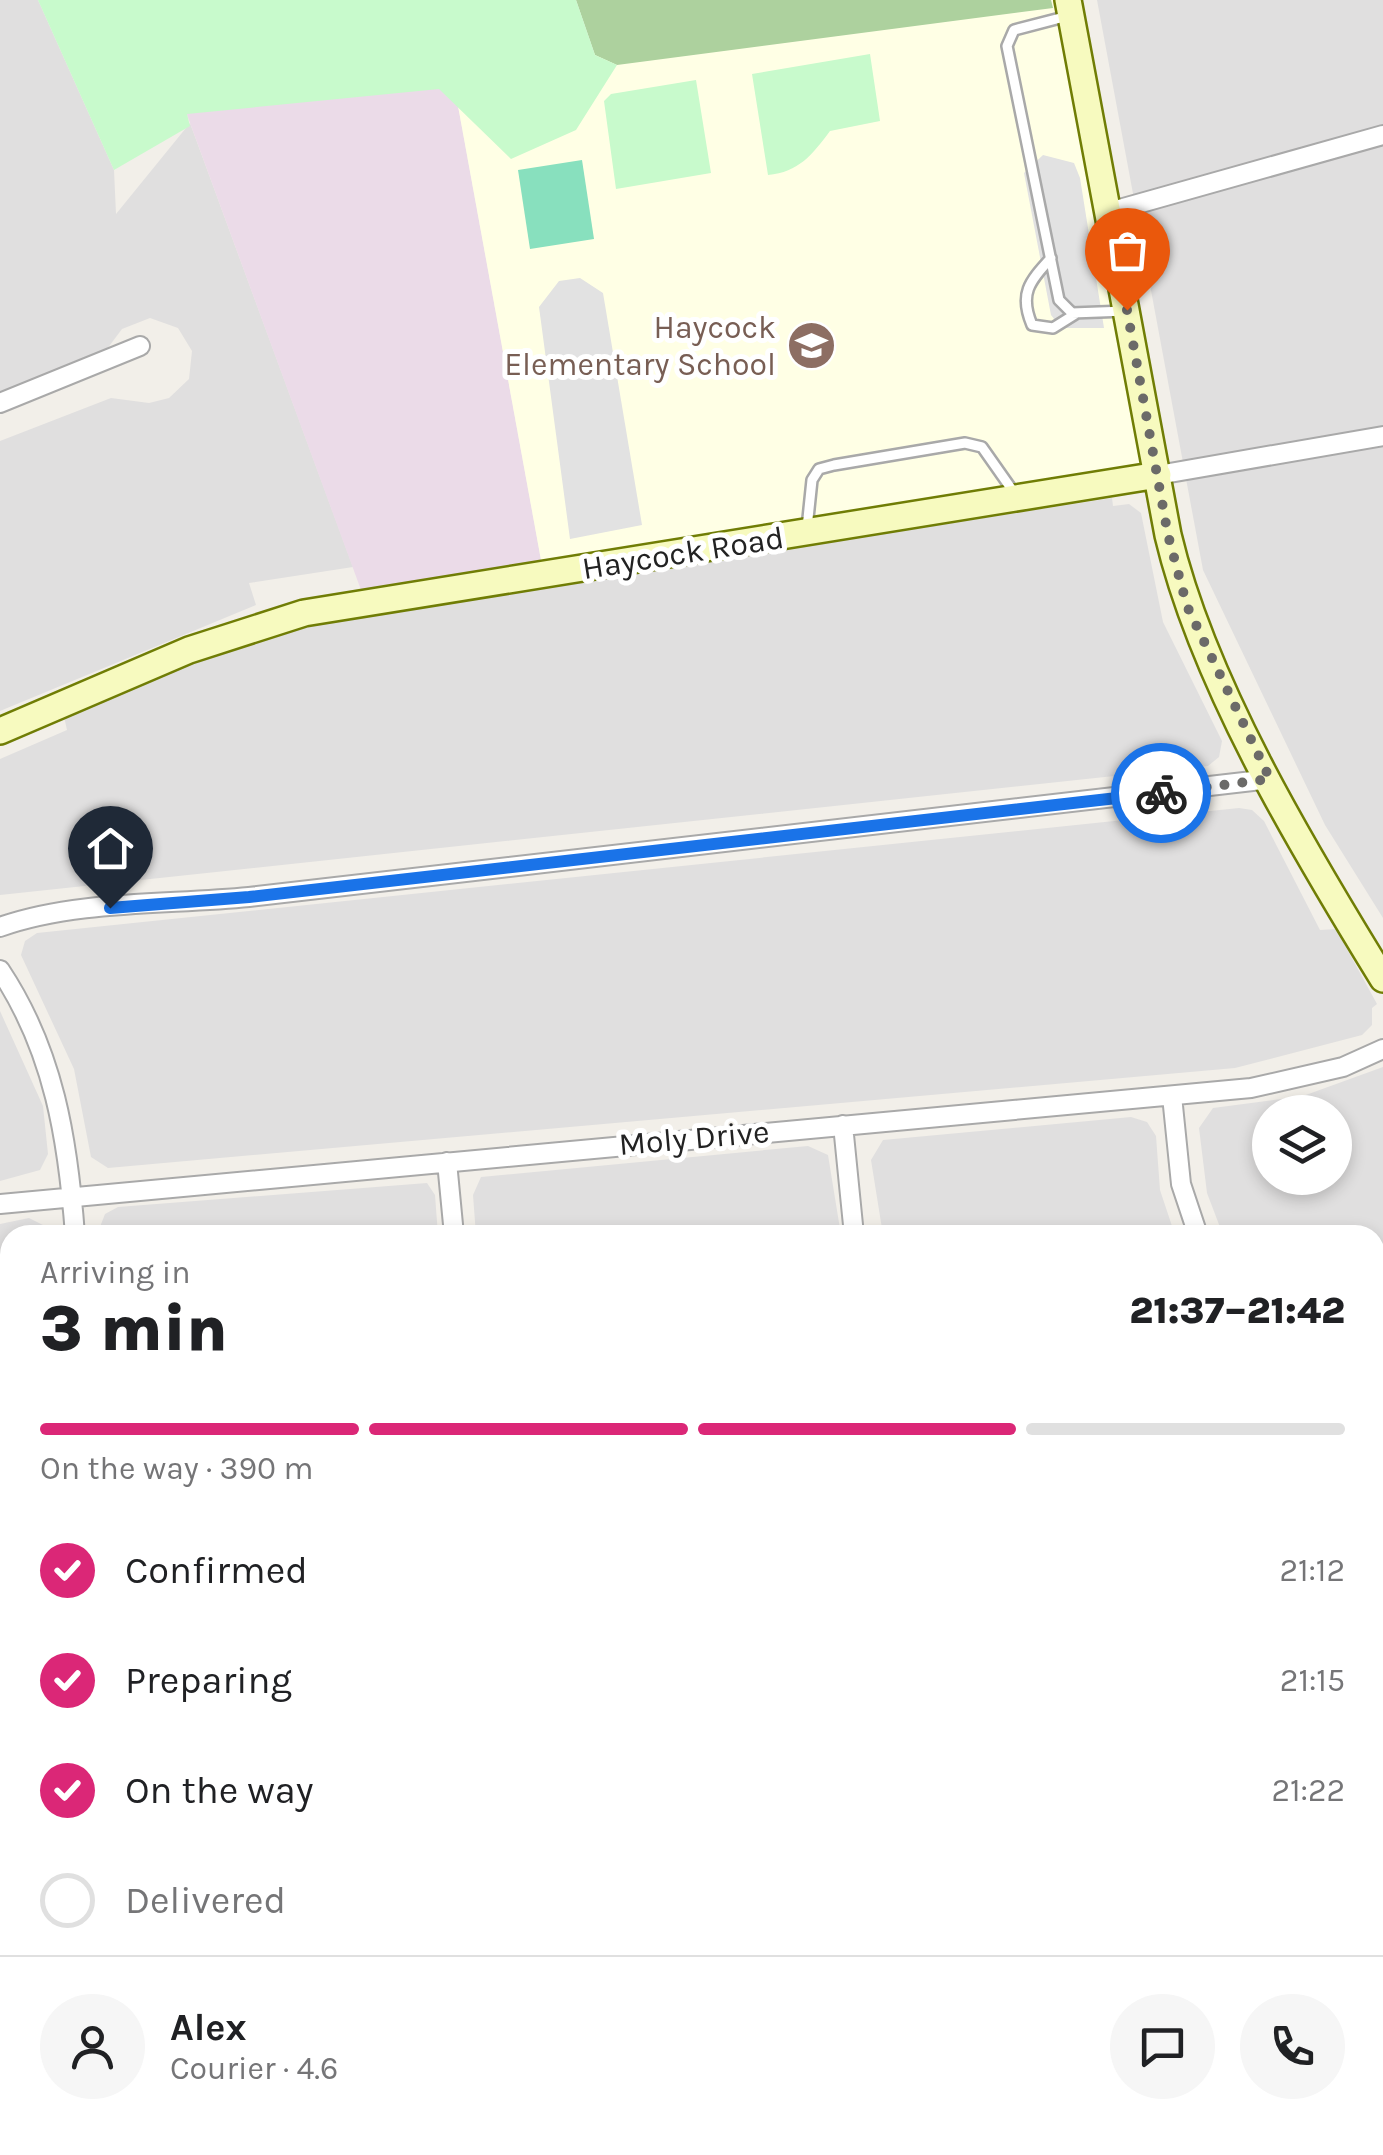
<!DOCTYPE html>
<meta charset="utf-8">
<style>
:root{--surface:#fff;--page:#f6f6f6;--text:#202124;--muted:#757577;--line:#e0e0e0;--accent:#db2777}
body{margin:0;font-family:Karla,sans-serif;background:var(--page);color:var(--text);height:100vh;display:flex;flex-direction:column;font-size:38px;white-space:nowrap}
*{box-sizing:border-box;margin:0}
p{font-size:32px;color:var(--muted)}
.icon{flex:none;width:55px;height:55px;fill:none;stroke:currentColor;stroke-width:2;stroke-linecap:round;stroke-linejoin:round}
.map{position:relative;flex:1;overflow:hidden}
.details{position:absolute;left:0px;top:1225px;width:1385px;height:930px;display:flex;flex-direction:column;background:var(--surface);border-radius:30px 30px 0 0;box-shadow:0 5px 15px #0003}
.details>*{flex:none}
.tools{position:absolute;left:1252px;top:1095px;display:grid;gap:20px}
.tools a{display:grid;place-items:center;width:100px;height:100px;border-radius:50%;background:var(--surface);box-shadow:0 5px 15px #0003;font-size:50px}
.pin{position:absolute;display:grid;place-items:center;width:85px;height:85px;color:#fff;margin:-102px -42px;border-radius:50% 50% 50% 0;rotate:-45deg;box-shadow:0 0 10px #0007}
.pin .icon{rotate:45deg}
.courier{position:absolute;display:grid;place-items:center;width:100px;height:100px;margin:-50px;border:8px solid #1a73e8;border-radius:50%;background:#fff;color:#222;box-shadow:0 2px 12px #0007}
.headline em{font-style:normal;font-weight:800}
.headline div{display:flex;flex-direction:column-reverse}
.headline{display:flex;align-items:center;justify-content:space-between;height:170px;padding:0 40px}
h1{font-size:65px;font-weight:800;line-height:75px}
.bar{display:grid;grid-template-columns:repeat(4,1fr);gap:15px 10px;align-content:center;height:120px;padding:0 40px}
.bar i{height:12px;border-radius:8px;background:var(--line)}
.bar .active{background:var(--accent)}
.bar p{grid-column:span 4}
.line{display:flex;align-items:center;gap:25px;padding:0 40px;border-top:2px solid var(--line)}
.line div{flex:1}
.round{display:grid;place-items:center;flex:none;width:105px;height:105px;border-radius:52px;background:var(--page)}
ol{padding:0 40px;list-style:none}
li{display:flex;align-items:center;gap:30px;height:110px}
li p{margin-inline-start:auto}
li .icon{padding:10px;border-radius:50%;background:var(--accent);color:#fff;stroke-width:4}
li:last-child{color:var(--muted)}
li i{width:55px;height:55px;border:5px solid var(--line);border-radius:50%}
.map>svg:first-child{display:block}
.residential{fill:#e0dfdf;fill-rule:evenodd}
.industrial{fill:#ebdbe8}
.education{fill:#ffffe5}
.forest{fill:#add19e}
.park{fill:#c8facc}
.pitch{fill:#88e0be}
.parking{fill:#e2e2e2}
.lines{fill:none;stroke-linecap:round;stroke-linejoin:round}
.stream{stroke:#aad3df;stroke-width:5}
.service-casing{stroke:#a9a9a9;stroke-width:14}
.minor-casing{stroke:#a9a9a9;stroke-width:22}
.secondary-casing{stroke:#707d05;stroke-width:30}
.service{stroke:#fff;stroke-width:9}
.minor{stroke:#fff;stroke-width:18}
.secondary{stroke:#f7fabf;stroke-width:25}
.done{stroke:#6b6a68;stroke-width:10;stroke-dasharray:0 18}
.route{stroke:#1a73e8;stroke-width:12}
.labels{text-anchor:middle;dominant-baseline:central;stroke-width:10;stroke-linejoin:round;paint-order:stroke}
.education-label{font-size:32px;fill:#785e54;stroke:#fff;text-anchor:end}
.street-label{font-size:32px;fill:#222;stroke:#fff}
</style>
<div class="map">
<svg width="1383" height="2155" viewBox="0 0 1383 2155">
<rect width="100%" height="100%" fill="#f2efe9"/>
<path class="residential" d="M 0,0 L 38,0 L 114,170 L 116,214 L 190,123 L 353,567 L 249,583 L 256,605 L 0,711 L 0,441 L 111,398 L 149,403 L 169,398 L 189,379 L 192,351 L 178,328 L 150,318 L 122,329 L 101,357 L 0,396 Z
M 1097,0 L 1383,0 L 1383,918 L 1325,825 L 1203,570 Z
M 1112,498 L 1113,506 L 1129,504 L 1141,513 L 1163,622 L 1222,741 L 1219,757 L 1208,766 L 0,895 L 0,759 L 67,730 L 63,712 L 249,633 Z
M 1239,808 L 1252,810 L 1264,821 L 1320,930 L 1336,929 L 1377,1004 L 1372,1008 L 1372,1025 L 1362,1035 L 1235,1068 L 108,1168 L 91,1157 L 74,1069 L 21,955 L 25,941 L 37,933 Z
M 0,1011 L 43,1106 L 48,1154 L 40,1170 L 0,1181 Z
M 1383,1067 L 1383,1498 L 1375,1494 L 1375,1235 L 1223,1235 L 1207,1193 L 1199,1128 L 1213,1108 L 1303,1096 ZM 1270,1112 L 1335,1112 L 1335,1178 L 1270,1178 Z
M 1131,1117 L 1147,1122 L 1156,1136 L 1160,1190 L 1175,1235 L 883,1235 L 871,1160 L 883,1140 Z
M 808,1146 L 828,1155 L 841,1235 L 476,1235 L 473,1195 L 481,1177 Z
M 427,1183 L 435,1195 L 438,1235 L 98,1232 L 105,1214 L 118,1207 Z
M 29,1218 L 53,1230 L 54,1235 L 10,1235 L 10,1438 L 0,1443 L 0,1224 Z
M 10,1487 L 10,1735 L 0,1739 L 0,1492 Z
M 1383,1549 L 1383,1768 L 1375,1771 L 1375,1551 Z
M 10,1779 L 10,2022 L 0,2020 L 0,1784 Z
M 1383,1838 L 1383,2155 L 1226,2155 L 1226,2145 L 1375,2145 L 1375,1842 Z
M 187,2145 L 513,2145 L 515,2155 L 209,2155 Z
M 669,2145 L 1186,2145 L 1184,2155 L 624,2155 Z"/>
<path class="industrial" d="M 452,73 L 541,560 L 361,590 L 186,112 Z"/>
<path class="education" d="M 941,0 L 1056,0 L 1142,465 L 541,560 L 452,73 Z"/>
<path class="forest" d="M 576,0 L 1051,0 L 1053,8 L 617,65 L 595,55 Z"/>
<path class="park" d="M 38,0 L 576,0 L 595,55 L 617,65 L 576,130 L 511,159 L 439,89 L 187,114 L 190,126 L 114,170 Z
M 870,54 L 880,121 L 830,131 C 812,155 799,172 768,175 L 752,74 Z
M 696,80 L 711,173 L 616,189 L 604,101 L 611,94 Z"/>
<path class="pitch" d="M 582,160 L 594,239 L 530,249 L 518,170 Z"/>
<path class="parking" d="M 1043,155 L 1074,163 L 1080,178 L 1104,328 L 1061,328 L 1051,315 L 1024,173 Z
M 580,278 L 603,293 L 642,525 L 570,539 L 539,307 L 559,281 Z"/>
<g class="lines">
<path class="stream" d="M 1375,2094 L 1383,2108"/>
<defs>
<path id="service" d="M 1068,16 L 1014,30 L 1007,46 L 1059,300 L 1072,313 L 1126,311
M 1051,258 C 1029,282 1019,294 1032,325 L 1053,328 L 1077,313
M 807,528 L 812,480 L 819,469 L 834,465 L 965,443 L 982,447 L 1015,494"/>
<path id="minor" d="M 1109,212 L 1383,135
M 0,403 L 140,346
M 1158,475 L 1383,436
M 0,927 C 76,900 168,905 249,897 L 1270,779
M 0,970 C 54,1051 68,1140 75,1235
M 1172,1096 L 1181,1184 L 1198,1235
M 843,1125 L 854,1235
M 447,1162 L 454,1235
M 0,1204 L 1251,1088 L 1343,1067 L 1383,1049
M 0,1473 L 10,1468
M 1375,1529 L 1383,1527
M 0,1764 L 10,1760
M 1375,1818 L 1383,1814
M 0,2040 L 10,2042
M 530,2147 L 560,2145
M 1204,2155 L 1204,2145"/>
<path id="secondary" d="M 1068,0 L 1168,535 C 1203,683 1303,849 1383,979
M 0,731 L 189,650 L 304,613 L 1158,475"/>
</defs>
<use href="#service" class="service-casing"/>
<use href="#minor" class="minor-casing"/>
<use href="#secondary" class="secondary-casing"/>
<use href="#service" class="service"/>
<use href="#minor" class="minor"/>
<use href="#secondary" class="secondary"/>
</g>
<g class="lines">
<path class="done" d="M 1127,310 L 1168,535 L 1187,606 L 1270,779 L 1161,793"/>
<path class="route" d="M 110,908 L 249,897 L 1161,793"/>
</g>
<defs>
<symbol id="school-disc" viewBox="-11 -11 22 22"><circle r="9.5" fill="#8d6e63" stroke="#fff"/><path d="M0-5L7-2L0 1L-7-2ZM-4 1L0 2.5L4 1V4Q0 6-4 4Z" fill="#fff"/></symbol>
</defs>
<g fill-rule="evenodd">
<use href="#school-disc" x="784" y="318" width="55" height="55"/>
</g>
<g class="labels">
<g class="education-label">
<text x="776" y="327">Haycock<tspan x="776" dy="37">Elementary School</tspan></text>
</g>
<g class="street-label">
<text transform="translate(683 553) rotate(-9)">Haycock Road</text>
<text transform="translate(694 1138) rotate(-5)">Moly Drive</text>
</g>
</g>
</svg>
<div class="tools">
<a><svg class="icon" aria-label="layers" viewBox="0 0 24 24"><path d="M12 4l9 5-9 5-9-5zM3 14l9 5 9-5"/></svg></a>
</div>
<div class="pin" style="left:1127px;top:310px;background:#ea580c"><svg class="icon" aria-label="bag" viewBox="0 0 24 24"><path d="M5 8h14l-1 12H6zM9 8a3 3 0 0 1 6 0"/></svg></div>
<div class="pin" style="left:110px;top:908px;background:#1f2937"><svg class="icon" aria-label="home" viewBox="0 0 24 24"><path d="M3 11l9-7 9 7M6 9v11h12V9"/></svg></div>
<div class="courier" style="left:1161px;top:793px"><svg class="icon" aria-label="bike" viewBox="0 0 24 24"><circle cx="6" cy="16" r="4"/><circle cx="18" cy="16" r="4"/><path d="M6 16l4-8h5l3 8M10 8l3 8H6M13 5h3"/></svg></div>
<section class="details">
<div class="headline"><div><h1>3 min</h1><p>Arriving in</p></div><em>21:37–21:42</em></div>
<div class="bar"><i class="active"></i><i class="active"></i><i class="active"></i><i></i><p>On the way · 390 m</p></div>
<ol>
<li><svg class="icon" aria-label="check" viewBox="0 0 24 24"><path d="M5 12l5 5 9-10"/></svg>Confirmed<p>21:12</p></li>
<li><svg class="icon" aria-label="check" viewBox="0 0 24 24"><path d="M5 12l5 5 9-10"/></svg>Preparing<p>21:15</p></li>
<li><svg class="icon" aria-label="check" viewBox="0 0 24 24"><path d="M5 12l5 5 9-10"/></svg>On the way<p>21:22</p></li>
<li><i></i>Delivered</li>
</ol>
<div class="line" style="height:180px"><a class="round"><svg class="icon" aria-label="person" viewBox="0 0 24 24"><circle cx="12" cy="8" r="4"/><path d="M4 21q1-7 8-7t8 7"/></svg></a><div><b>Alex</b><p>Courier · 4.6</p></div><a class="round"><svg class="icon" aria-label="chat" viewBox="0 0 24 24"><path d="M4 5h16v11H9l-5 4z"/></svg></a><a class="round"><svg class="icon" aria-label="phone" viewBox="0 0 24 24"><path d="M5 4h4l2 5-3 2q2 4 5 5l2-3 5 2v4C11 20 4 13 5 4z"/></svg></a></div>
</section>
</div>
